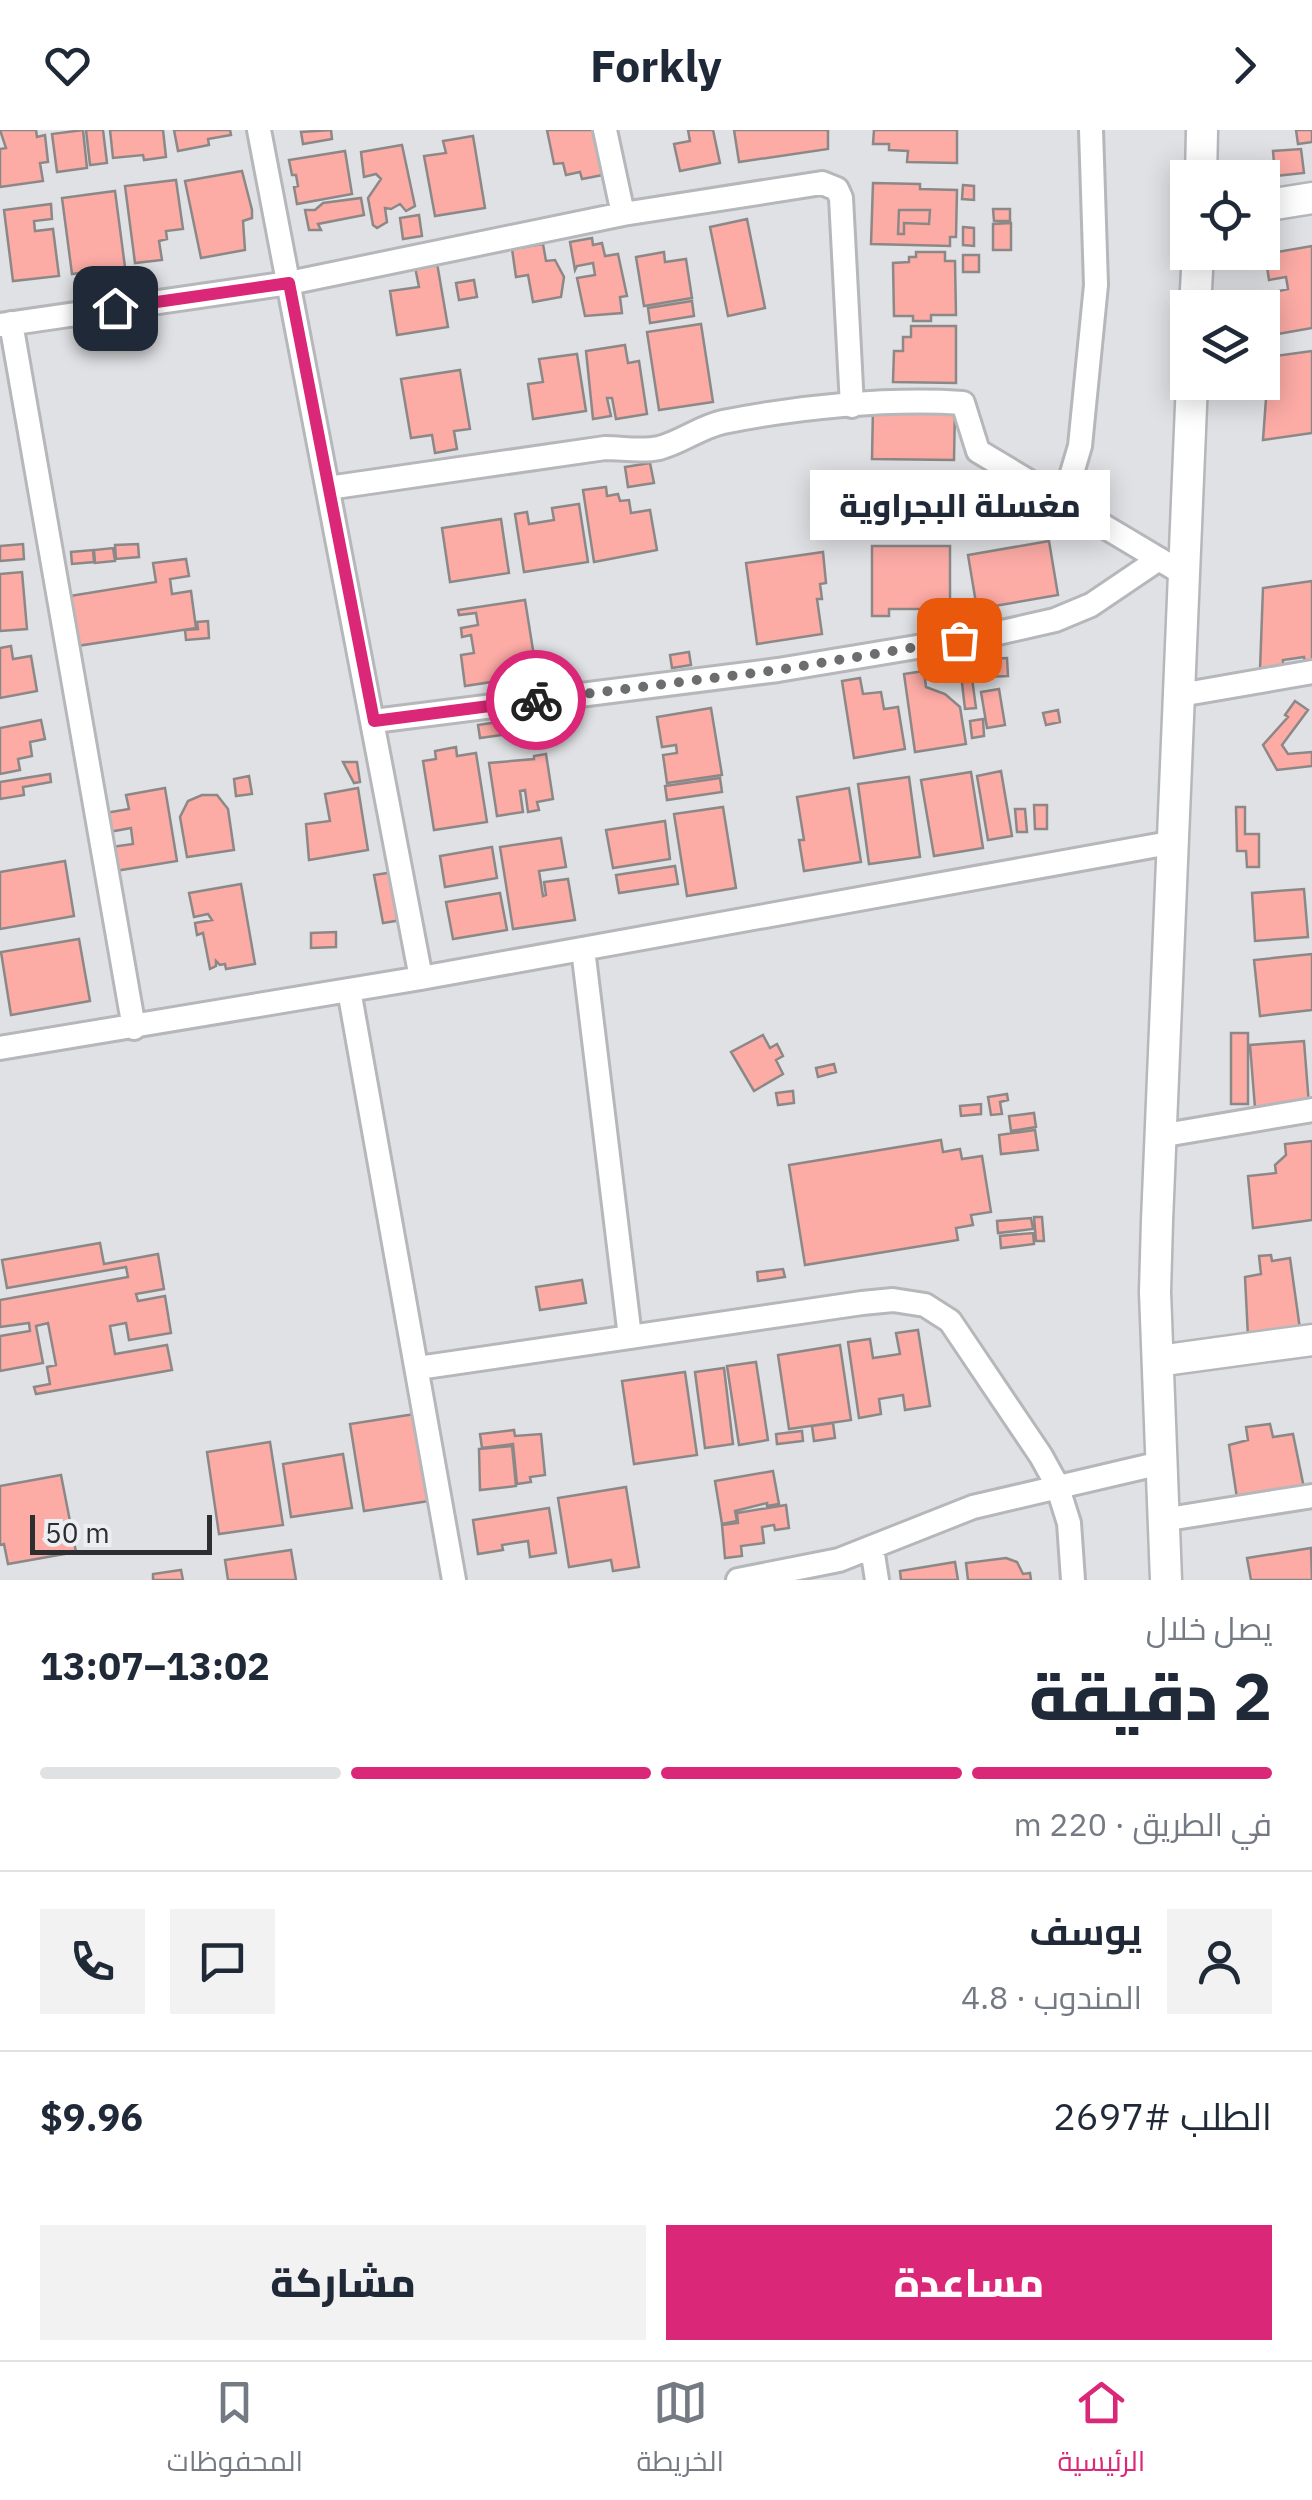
<!DOCTYPE html>
<html lang="ar">
<meta charset="utf-8">
<style>
:root{--surface:#fff;--page:#f2f2f3;--text:#1f2937;--muted:#747a83;--line:#e0e1e3;--accent:#db2777}
body{margin:0;font-family:"IBM Plex Sans",Cairo,sans-serif;background:var(--page);color:var(--text);direction:rtl;height:100vh;display:flex;flex-direction:column;font-size:38px;white-space:nowrap}
*{box-sizing:border-box;margin:0}
p{font-size:32px;color:var(--muted)}
.icon{flex:none;width:55px;height:55px;fill:none;stroke:currentColor;stroke-width:2;stroke-linecap:round;stroke-linejoin:round}
.map{position:relative;height:1450px;overflow:hidden;direction:ltr}
.side{display:flex;flex-direction:column;background:var(--surface);flex:1}
.side>*{flex:none}
.tools{position:absolute;left:1170px;top:30px;display:grid;gap:20px}
.tools a{display:grid;place-items:center;width:110px;height:110px;border-radius:0px;background:var(--surface);box-shadow:0 5px 25px #0003;font-size:50px}
.scale{position:absolute;left:30px;bottom:25px;width:182px;box-sizing:border-box;padding-left:10px;border:5px solid #2d2e2f;border-top:0;font-size:28px;line-height:35px;white-space:nowrap;color:#2d2e2f;-webkit-text-stroke:8px #edeef1;paint-order:stroke}
.pin{position:absolute;display:grid;place-items:center;width:85px;height:85px;color:#fff;margin:-42px;border-radius:20px;box-shadow:0 5px 15px #0006}
.courier{position:absolute;display:grid;place-items:center;width:100px;height:100px;margin:-50px;border:8px solid #db2777;border-radius:50%;background:#fff;color:#222;box-shadow:0 2px 12px #0007}
.bubble{position:absolute;height:70px;border-radius:0px;background:var(--surface);box-shadow:0 5px 25px #0003;font-size:32px;font-weight:800;line-height:70px;text-align:center;direction:rtl}
.summary em{font-style:normal;font-weight:800}
.summary div{display:flex;flex-direction:column-reverse}
.summary{display:flex;align-items:center;justify-content:space-between;height:170px;padding:0 40px}
h1{font-size:65px;font-weight:800;line-height:75px}
.bar{display:grid;grid-template-columns:repeat(4,1fr);gap:15px 10px;align-content:center;height:120px;padding:0 40px}
.bar i{height:12px;border-radius:8px;background:var(--line)}
.bar .on{background:var(--accent)}
.bar p{grid-column:span 4}
.line{display:flex;align-items:center;gap:25px;padding:0 40px;border-top:2px solid var(--line)}
.line div{flex:1}
.round{display:grid;place-items:center;flex:none;width:105px;height:105px;border-radius:0px;background:var(--page)}
.primary-button{display:flex;gap:20px;margin-top:auto;padding:20px 40px}
.primary-button a{flex:1;height:115px;border-radius:0px;background:var(--accent);color:#fff;font-size:40px;font-weight:800;line-height:115px;text-align:center}
.primary-button a+a{background:var(--page);color:var(--text)}
header{display:flex;justify-content:space-between;align-items:center;height:130px;padding:0 40px;background:var(--surface);font-size:45px;font-weight:800}
.tab-bar{display:flex;justify-content:space-around;align-items:center;height:140px;border-top:2px solid var(--line);background:var(--surface);font-size:28px;color:var(--muted)}
.tab-bar a{display:grid;justify-items:center;gap:5px}
.tab-bar .on{color:var(--accent)}
.map>svg:first-child{display:block}
.building{fill:#fcaba5;stroke:#8c8888;stroke-width:2.5;fill-rule:evenodd}
.lines{fill:none;stroke-linecap:round;stroke-linejoin:round}
.street-casing{stroke:#b6b7ba;stroke-width:28}
.secondary-casing{stroke:#b6b7ba;stroke-width:35}
.street{stroke:#fff;stroke-width:22}
.secondary{stroke:#fff;stroke-width:30}
.done{stroke:#6c6d6e;stroke-width:10;stroke-dasharray:0 18}
.route{stroke:#db2777;stroke-width:12}
</style>
<header><svg class="icon" aria-label="forward" viewBox="0 0 24 24"><path d="M9 5l7 7-7 7"/></svg>Forkly<svg class="icon" aria-label="heart" viewBox="0 0 24 24"><path d="M12 20l-8-8c-3-5 5-10 8-4 3-6 11-1 8 4z"/></svg></header>
<div class="map">
<svg width="1312" height="1450" viewBox="0 0 1312 1450">
<rect width="100%" height="100%" fill="#e0e1e4"/>
<path class="building" d="M 0,0 L 36,0 L 37,7 L 45,5 L 48,32 L 40,33 L 43,51 L 0,57 L 0,19 L 6,18 Z
M 83,0 L 87,38 L 57,42 L 52,4 Z
M 86,0 L 103,0 L 107,33 L 90,35 Z
M 110,0 L 163,0 L 166,27 L 144,30 L 143,25 L 113,28 Z
M 174,0 L 230,0 L 231,5 L 208,9 L 209,15 L 178,21 Z
M 331,0 L 332,9 L 303,14 L 301,2 Z
M 547,0 L 599,0 L 608,44 L 582,49 L 580,42 L 566,45 L 563,33 L 554,34 Z
M 688,0 L 713,0 L 720,33 L 680,41 L 674,14 L 690,11 Z
M 734,0 L 828,0 L 828,19 L 739,32 Z
M 874,0 L 957,0 L 957,33 L 907,32 L 908,21 L 889,20 L 889,14 L 873,14 Z
M 1296,0 L 1312,0 L 1312,12 L 1298,14 Z
M 473,6 L 485,78 L 435,86 L 424,26 L 446,23 L 443,11 Z
M 402,15 L 415,76 L 406,81 L 400,74 L 391,79 L 385,78 L 387,92 L 377,98 L 373,95 L 368,68 L 381,49 L 376,44 L 364,47 L 361,22 Z
M 1301,19 L 1304,43 L 1275,46 L 1273,21 Z
M 345,21 L 352,64 L 297,74 L 294,57 L 298,56 L 296,45 L 292,45 L 289,30 Z
M 242,41 L 252,80 L 252,88 L 243,91 L 245,120 L 201,128 L 185,51 Z
M 176,50 L 183,99 L 166,101 L 167,109 L 159,111 L 162,130 L 135,133 L 125,56 Z
M 873,53 L 920,54 L 920,59 L 957,60 L 956,107 L 950,107 L 950,116 L 871,114 ZM 899,80 L 930,80 L 929,94 L 904,93 L 904,104 L 898,104 Z
M 963,55 L 974,56 L 974,70 L 962,69 Z
M 115,61 L 125,137 L 72,144 L 62,68 Z
M 361,68 L 364,85 L 318,94 L 321,100 L 309,100 L 305,80 L 315,80 L 323,73 Z
M 51,74 L 52,89 L 34,91 L 35,101 L 53,99 L 59,146 L 13,151 L 4,80 Z
M 993,79 L 1010,79 L 1010,91 L 994,91 Z
M 899,80 L 930,80 L 929,94 L 904,93 L 904,104 L 898,104 Z
M 419,85 L 422,106 L 403,109 L 400,88 Z
M 747,89 L 765,178 L 728,186 L 710,97 Z
M 1011,93 L 1011,120 L 993,120 L 993,94 Z
M 963,97 L 974,98 L 974,116 L 963,115 Z
M 592,108 L 593,115 L 602,113 L 605,126 L 618,124 L 627,166 L 620,167 L 622,183 L 585,186 L 577,148 L 595,145 L 593,133 L 577,136 L 575,140 L 570,112 Z
M 543,114 L 546,131 L 555,130 L 564,147 L 561,167 L 533,172 L 528,145 L 516,147 L 512,119 Z
M 1312,116 L 1312,198 L 1272,205 L 1265,164 L 1288,159 L 1286,147 L 1269,150 L 1265,124 Z
M 664,122 L 665,132 L 686,129 L 692,168 L 644,176 L 636,127 Z
M 916,122 L 945,122 L 945,131 L 955,131 L 956,185 L 931,185 L 931,191 L 913,191 L 913,186 L 894,186 L 893,133 L 909,132 L 909,127 L 916,127 Z
M 963,125 L 979,125 L 979,142 L 963,142 Z
M 437,133 L 448,197 L 397,205 L 390,161 L 419,157 L 415,137 Z
M 474,150 L 477,167 L 459,170 L 456,153 Z
M 692,171 L 694,186 L 650,193 L 648,178 Z
M 701,194 L 713,272 L 659,280 L 647,202 Z
M 911,196 L 956,196 L 956,253 L 893,252 L 894,221 L 903,221 L 903,207 L 911,207 Z
M 625,215 L 628,233 L 639,231 L 647,284 L 616,289 L 612,268 L 607,268 L 611,286 L 593,289 L 586,221 Z
M 1312,221 L 1312,303 L 1263,310 L 1269,227 Z
M 577,224 L 586,281 L 533,289 L 528,254 L 543,252 L 539,229 Z
M 460,240 L 470,299 L 454,301 L 457,319 L 435,323 L 432,305 L 411,308 L 401,249 Z
M 873,277 L 955,278 L 954,330 L 872,329 Z
M 650,333 L 654,353 L 628,357 L 625,337 Z
M 915,349 L 952,349 L 952,385 L 947,385 L 947,400 L 874,400 L 874,353 L 915,353 Z
M 606,357 L 607,366 L 618,364 L 620,371 L 629,370 L 631,383 L 650,380 L 657,420 L 594,432 L 583,360 Z
M 579,374 L 588,432 L 524,442 L 515,384 L 527,382 L 529,394 L 554,390 L 552,378 Z
M 501,389 L 509,443 L 450,452 L 442,398 Z
M 1049,411 L 1058,465 L 977,479 L 968,425 Z
M 23,414 L 24,429 L 0,431 L 0,416 Z
M 138,414 L 139,427 L 116,429 L 115,415 Z
M 872,416 L 950,416 L 950,479 L 889,479 L 889,486 L 872,486 Z
M 113,418 L 115,431 L 95,433 L 94,420 Z
M 93,420 L 94,432 L 72,434 L 71,422 Z
M 823,422 L 826,453 L 820,454 L 822,469 L 817,469 L 822,504 L 757,514 L 746,433 Z
M 186,429 L 189,446 L 170,449 L 172,464 L 191,461 L 196,498 L 77,516 L 70,466 L 156,452 L 153,433 Z
M 22,442 L 27,499 L 0,501 L 0,444 Z
M 1312,451 L 1312,532 L 1305,533 L 1304,527 L 1283,530 L 1283,535 L 1260,540 L 1263,458 Z
M 525,470 L 537,545 L 465,556 L 461,525 L 474,523 L 471,505 L 462,507 L 461,498 L 478,495 L 476,483 L 459,485 L 458,480 Z
M 208,491 L 209,508 L 186,510 L 185,500 L 198,499 L 197,492 Z
M 11,516 L 13,529 L 31,526 L 37,561 L 0,568 L 0,518 Z
M 689,522 L 691,535 L 672,538 L 670,525 Z
M 1007,528 L 1008,546 L 986,547 L 985,529 Z
M 982,533 L 984,547 L 972,548 L 976,578 L 965,579 L 960,536 Z
M 924,541 L 926,557 L 945,564 L 960,577 L 966,614 L 915,622 L 904,544 Z
M 860,548 L 863,564 L 881,562 L 884,579 L 898,577 L 905,619 L 854,628 L 842,551 Z
M 999,559 L 1005,595 L 987,598 L 981,562 Z
M 1295,571 L 1308,580 L 1282,615 L 1288,624 L 1312,622 L 1312,636 L 1277,640 L 1263,615 L 1288,587 L 1285,585 Z
M 711,578 L 722,645 L 667,653 L 663,625 L 677,623 L 676,615 L 662,617 L 657,587 Z
M 1058,580 L 1060,592 L 1046,595 L 1043,583 Z
M 537,586 L 541,613 L 525,615 L 523,602 L 480,608 L 478,595 Z
M 983,589 L 984,606 L 972,608 L 970,591 Z
M 41,590 L 45,609 L 30,612 L 32,626 L 18,629 L 20,640 L 0,644 L 0,598 Z
M 456,617 L 457,626 L 476,623 L 487,692 L 434,700 L 423,631 L 436,629 L 435,621 Z
M 546,624 L 553,669 L 537,672 L 539,680 L 528,682 L 525,660 L 520,661 L 523,682 L 497,686 L 489,633 L 534,629 L 534,626 Z
M 343,632 L 357,632 L 360,652 L 354,653 Z
M 1001,641 L 1012,706 L 988,710 L 977,646 Z
M 971,642 L 983,718 L 934,726 L 921,650 Z
M 50,644 L 51,652 L 23,657 L 24,665 L 0,669 L 0,652 Z
M 249,646 L 252,664 L 236,666 L 234,649 Z
M 909,647 L 920,727 L 869,734 L 858,654 Z
M 720,648 L 722,662 L 667,670 L 665,656 Z
M 165,658 L 177,731 L 115,741 L 111,717 L 133,714 L 131,698 L 109,702 L 105,683 L 129,679 L 126,665 Z
M 358,658 L 368,720 L 309,730 L 306,694 L 330,691 L 325,664 Z
M 849,658 L 861,732 L 804,741 L 799,710 L 804,710 L 797,667 Z
M 202,665 L 217,665 L 228,679 L 234,720 L 187,727 L 180,687 L 188,671 Z
M 1034,675 L 1047,675 L 1047,699 L 1035,699 Z
M 723,677 L 736,758 L 687,766 L 674,684 Z
M 1236,677 L 1245,677 L 1245,704 L 1259,704 L 1259,737 L 1247,737 L 1246,721 L 1237,721 Z
M 1015,679 L 1025,679 L 1027,702 L 1017,702 Z
M 665,691 L 670,729 L 613,738 L 606,700 Z
M 561,708 L 566,737 L 539,741 L 543,766 L 546,765 L 544,752 L 568,749 L 575,790 L 513,799 L 500,717 Z
M 492,717 L 497,748 L 445,757 L 440,726 Z
M 65,731 L 74,786 L 0,799 L 0,742 Z
M 675,736 L 678,754 L 619,763 L 616,745 Z
M 394,742 L 402,790 L 383,793 L 374,745 Z
M 241,754 L 255,834 L 226,839 L 225,834 L 220,835 L 216,831 L 216,836 L 210,839 L 203,803 L 197,805 L 195,793 L 212,790 L 208,784 L 194,787 L 189,763 Z
M 1304,759 L 1308,807 L 1255,811 L 1252,763 Z
M 500,763 L 507,800 L 453,809 L 446,772 Z
M 336,802 L 336,817 L 311,818 L 311,803 Z
M 79,809 L 90,871 L 11,885 L 1,822 Z
M 1312,824 L 1312,880 L 1260,886 L 1254,830 Z
M 1231,903 L 1248,903 L 1248,974 L 1231,974 Z
M 763,905 L 770,918 L 777,914 L 783,926 L 776,930 L 783,944 L 754,961 L 731,922 Z
M 1304,911 L 1309,975 L 1255,978 L 1250,915 Z
M 834,934 L 836,942 L 818,947 L 816,938 Z
M 793,961 L 794,973 L 778,975 L 776,963 Z
M 1007,964 L 1008,970 L 1000,972 L 1002,984 L 991,985 L 988,967 Z
M 981,974 L 981,984 L 961,986 L 960,976 Z
M 1034,983 L 1036,997 L 1011,1001 L 1009,986 Z
M 1035,1000 L 1038,1020 L 1001,1024 L 999,1005 Z
M 941,1010 L 943,1022 L 960,1019 L 962,1029 L 982,1026 L 991,1082 L 971,1085 L 973,1095 L 956,1098 L 958,1110 L 805,1135 L 789,1035 Z
M 1312,1011 L 1312,1090 L 1253,1098 L 1248,1046 L 1276,1043 L 1275,1035 L 1286,1025 L 1285,1014 Z
M 1034,1087 L 1042,1087 L 1044,1111 L 1036,1111 Z
M 1031,1088 L 1033,1099 L 998,1103 L 997,1091 Z
M 1033,1103 L 1034,1114 L 1001,1118 L 1000,1106 Z
M 100,1113 L 104,1134 L 158,1124 L 164,1159 L 136,1164 L 138,1171 L 165,1166 L 171,1203 L 129,1210 L 126,1193 L 110,1196 L 115,1224 L 167,1215 L 172,1240 L 36,1264 L 34,1257 L 50,1254 L 47,1237 L 56,1235 L 48,1193 L 36,1196 L 43,1233 L 0,1241 L 0,1206 L 30,1201 L 29,1193 L 0,1197 L 0,1170 L 128,1147 L 126,1137 L 7,1158 L 2,1130 Z
M 1271,1125 L 1272,1131 L 1290,1128 L 1300,1199 L 1248,1207 L 1245,1147 L 1261,1144 L 1259,1126 Z
M 783,1139 L 785,1147 L 758,1151 L 757,1142 Z
M 582,1150 L 586,1173 L 540,1180 L 536,1157 Z
M 918,1200 L 930,1276 L 905,1280 L 903,1265 L 879,1269 L 881,1284 L 859,1288 L 848,1212 L 870,1209 L 873,1228 L 900,1224 L 896,1203 Z
M 840,1215 L 851,1290 L 789,1299 L 778,1225 Z
M 756,1232 L 768,1310 L 739,1315 L 727,1236 Z
M 724,1238 L 733,1314 L 705,1318 L 695,1242 Z
M 685,1242 L 697,1325 L 634,1334 L 622,1251 Z
M 415,1284 L 429,1371 L 364,1381 L 350,1294 Z
M 833,1293 L 835,1308 L 814,1311 L 812,1296 Z
M 1270,1294 L 1273,1307 L 1293,1304 L 1305,1363 L 1238,1375 L 1229,1315 L 1248,1310 L 1246,1297 Z
M 514,1300 L 515,1306 L 541,1304 L 545,1345 L 530,1347 L 531,1352 L 517,1354 L 513,1314 L 482,1318 L 480,1304 Z
M 802,1301 L 803,1311 L 777,1314 L 776,1304 Z
M 270,1312 L 283,1395 L 219,1404 L 207,1322 Z
M 512,1316 L 516,1356 L 480,1360 L 479,1319 Z
M 343,1324 L 352,1378 L 291,1387 L 283,1334 Z
M 773,1341 L 779,1374 L 767,1376 L 767,1373 L 735,1381 L 737,1391 L 722,1394 L 715,1351 Z
M 61,1345 L 76,1422 L 8,1434 L 4,1414 L 0,1415 L 0,1356 Z
M 626,1357 L 639,1437 L 613,1441 L 611,1430 L 569,1437 L 558,1368 Z
M 786,1375 L 789,1398 L 775,1400 L 774,1395 L 762,1397 L 764,1413 L 741,1416 L 742,1426 L 725,1428 L 722,1395 L 738,1393 L 737,1383 Z
M 549,1378 L 556,1423 L 530,1427 L 528,1411 L 502,1415 L 503,1420 L 478,1424 L 473,1390 Z
M 1311,1418 L 1312,1450 L 1251,1450 L 1247,1428 Z
M 291,1420 L 296,1450 L 228,1450 L 225,1430 Z
M 1006,1428 L 1017,1432 L 1023,1444 L 1030,1443 L 1031,1450 L 968,1450 L 966,1433 Z
M 955,1432 L 958,1450 L 901,1450 L 900,1441 Z
M 181,1440 L 183,1450 L 153,1450 L 153,1444 Z"/>
<g class="lines">
<defs>
<path id="street" d="M 259,0 L 421,848
M 605,0 L 623,84
M 11,193 L 134,898
M 0,195 L 289,153 L 623,84 L 822,53 L 837,59 L 841,68 L 852,276
M 328,358 L 605,318 C 623,318 641,322 659,318 C 682,312 700,297 723,292 C 797,277 888,268 963,273 L 978,321 L 1184,444
M 1064,370 L 1080,316 L 1096,155 L 1091,0
M 1180,565 L 1312,542
M 374,591 L 778,540 L 989,505 L 1055,490 L 1091,475 L 1159,429
M 583,819 L 630,1207
M 349,860 L 454,1450
M 0,918 L 421,848 L 1175,712
M 1159,1006 L 1312,980
M 418,1238 L 862,1173 L 893,1170 L 925,1175 L 950,1191 L 1041,1326 L 1057,1355 L 1069,1393 L 1073,1450
M 1162,1390 L 1312,1366
M 872,1418 L 877,1450
M 738,1450 L 839,1430 L 973,1377 L 1161,1333"/>
<path id="secondary" d="M 1201,48 L 1202,0
M 1262,76 L 1312,68
M 1195,178 L 1198,122
M 1158,1231 L 1312,1210
M 1166,1450 L 1155,1162 L 1157,1091 L 1192,252"/>
</defs>
<use href="#street" class="street-casing"/>
<use href="#secondary" class="secondary-casing"/>
<use href="#street" class="street"/>
<use href="#secondary" class="secondary"/>
</g>
<g class="lines">
<path class="done" d="M 536,570 L 778,540 L 959,510"/>
<path class="route" d="M 115,178 L 289,153 L 374,591 L 536,570"/>
</g>
</svg>
<div class="tools">
<a><svg class="icon" aria-label="locate" viewBox="0 0 24 24"><circle cx="12" cy="12" r="6"/><path d="M12 2v4M12 18v4M2 12h4M18 12h4"/></svg></a>
<a><svg class="icon" aria-label="layers" viewBox="0 0 24 24"><path d="M12 4l9 5-9 5-9-5zM3 14l9 5 9-5"/></svg></a>
</div>
<div class="scale">50 m</div>
<div class="pin" style="left:959px;top:510px;background:#ea580c"><svg class="icon" aria-label="bag" viewBox="0 0 24 24"><path d="M5 8h14l-1 12H6zM9 8a3 3 0 0 1 6 0"/></svg></div>
<div class="pin" style="left:115px;top:178px;background:#1f2937"><svg class="icon" aria-label="home" viewBox="0 0 24 24"><path d="M3 11l9-7 9 7M6 9v11h12V9"/></svg></div>
<div class="courier" style="left:536px;top:570px"><svg class="icon" aria-label="bike" viewBox="0 0 24 24"><circle cx="6" cy="16" r="4"/><circle cx="18" cy="16" r="4"/><path d="M6 16l4-8h5l3 8M10 8l3 8H6M13 5h3"/></svg></div>
<div class="bubble" style="left:810px;top:340px;width:300px">مغسلة البجراوية</div>
</div>
<section class="side">
<div class="summary"><div><h1>2 دقيقة</h1><p>يصل خلال</p></div><em>13:02–13:07</em></div>
<div class="bar"><i class="on"></i><i class="on"></i><i class="on"></i><i></i><p>في الطريق · 220 m</p></div>
<div class="line" style="height:180px"><a class="round"><svg class="icon" aria-label="person" viewBox="0 0 24 24"><circle cx="12" cy="8" r="4"/><path d="M4 21q1-7 8-7t8 7"/></svg></a><div><b>يوسف</b><p>المندوب · 4.8</p></div><a class="round"><svg class="icon" aria-label="chat" viewBox="0 0 24 24"><path d="M4 5h16v11H9l-5 4z"/></svg></a><a class="round"><svg class="icon" aria-label="phone" viewBox="0 0 24 24"><path d="M5 4h4l2 5-3 2q2 4 5 5l2-3 5 2v4C11 20 4 13 5 4z"/></svg></a></div>
<div class="line" style="height:130px"><div>الطلب #2697</div><b>$9.96</b></div>
<div class="primary-button"><a>مساعدة</a><a>مشاركة</a></div>
</section>
<nav class="tab-bar">
<a class="on"><svg class="icon" aria-label="home" viewBox="0 0 24 24"><path d="M3 11l9-7 9 7M6 9v11h12V9"/></svg>الرئيسية</a>
<a><svg class="icon" aria-label="map" viewBox="0 0 24 24"><path d="M3 6l6-2 6 2 6-2v14l-6 2-6-2-6 2zM9 4v14M15 6v14"/></svg>الخريطة</a>
<a><svg class="icon" aria-label="saved" viewBox="0 0 24 24"><path d="M7 4h10v16l-5-4-5 4z"/></svg>المحفوظات</a>
</nav>
